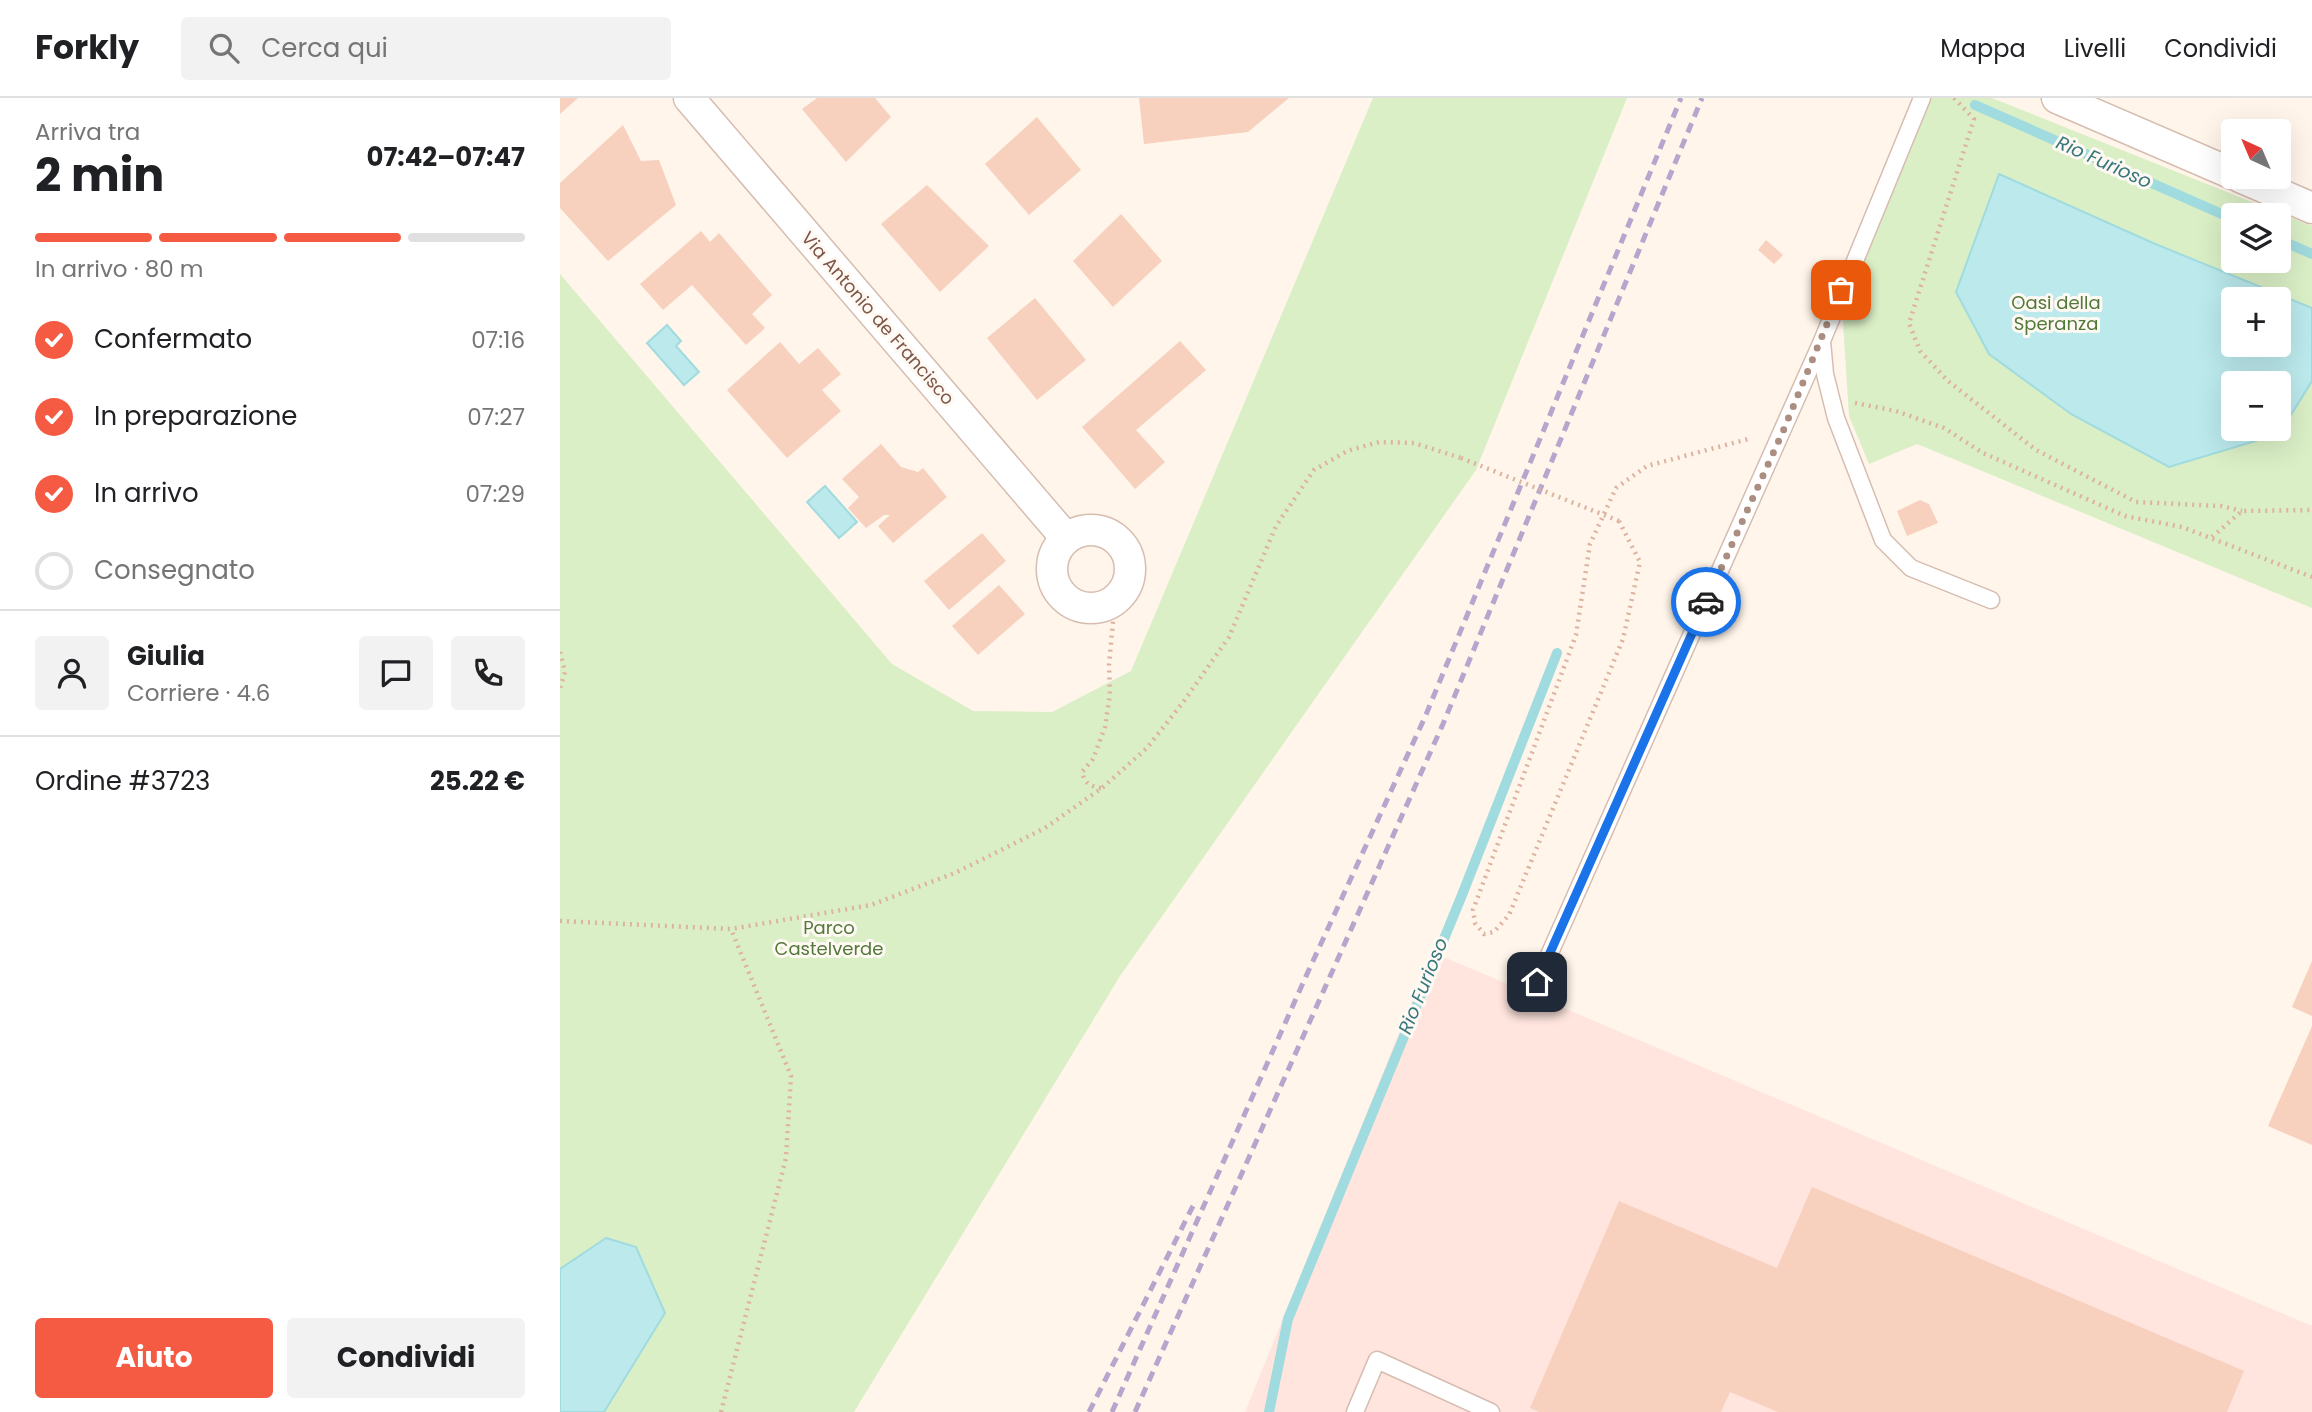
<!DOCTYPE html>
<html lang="it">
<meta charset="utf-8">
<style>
:root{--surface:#fff;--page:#f2f2f2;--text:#202124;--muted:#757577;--line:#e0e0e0;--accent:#f55b43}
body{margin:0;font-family:Poppins,sans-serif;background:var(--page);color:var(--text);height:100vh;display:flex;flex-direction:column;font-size:26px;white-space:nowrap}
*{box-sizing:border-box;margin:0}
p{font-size:23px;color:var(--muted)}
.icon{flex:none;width:38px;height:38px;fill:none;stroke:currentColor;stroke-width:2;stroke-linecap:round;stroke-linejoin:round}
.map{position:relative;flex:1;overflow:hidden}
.details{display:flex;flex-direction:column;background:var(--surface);width:560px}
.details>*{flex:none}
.needle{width:46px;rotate:316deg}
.fabs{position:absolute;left:1661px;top:21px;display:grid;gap:14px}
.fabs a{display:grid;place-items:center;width:70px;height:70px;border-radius:7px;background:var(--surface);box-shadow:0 7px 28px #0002;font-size:35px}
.pin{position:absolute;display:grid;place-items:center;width:60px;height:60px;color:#fff;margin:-30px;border-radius:14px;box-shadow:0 4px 10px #0006}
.courier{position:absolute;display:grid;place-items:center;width:70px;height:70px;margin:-35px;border:5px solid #1a73e8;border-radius:50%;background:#fff;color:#222;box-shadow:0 2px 9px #0007}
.head em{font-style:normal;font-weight:700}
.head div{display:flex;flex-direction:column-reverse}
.head{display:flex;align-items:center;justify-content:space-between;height:119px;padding:0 35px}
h1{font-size:46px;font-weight:700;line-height:52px}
.bar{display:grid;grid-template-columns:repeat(4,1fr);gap:10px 7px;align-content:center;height:84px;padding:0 35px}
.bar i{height:9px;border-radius:5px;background:var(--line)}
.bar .on{background:var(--accent)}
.bar p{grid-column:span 4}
.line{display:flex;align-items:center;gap:18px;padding:0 35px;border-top:2px solid var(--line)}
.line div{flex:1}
.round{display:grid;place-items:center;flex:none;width:74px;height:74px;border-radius:7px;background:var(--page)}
ol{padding:0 35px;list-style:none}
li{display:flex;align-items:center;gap:21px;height:77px}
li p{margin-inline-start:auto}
li .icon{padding:7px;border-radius:50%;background:var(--accent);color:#fff;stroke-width:4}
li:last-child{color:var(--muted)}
li i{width:38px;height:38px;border:4px solid var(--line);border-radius:50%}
.action{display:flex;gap:14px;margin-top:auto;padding:14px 35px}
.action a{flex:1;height:80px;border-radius:7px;background:var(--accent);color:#fff;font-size:28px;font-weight:700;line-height:80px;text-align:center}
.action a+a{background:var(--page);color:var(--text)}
header{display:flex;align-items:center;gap:42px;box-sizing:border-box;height:98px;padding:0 35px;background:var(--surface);border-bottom:2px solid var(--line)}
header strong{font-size:33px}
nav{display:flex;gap:38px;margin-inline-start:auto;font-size:24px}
.search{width:490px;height:63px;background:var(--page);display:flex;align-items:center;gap:18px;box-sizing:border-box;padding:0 24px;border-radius:7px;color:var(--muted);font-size:26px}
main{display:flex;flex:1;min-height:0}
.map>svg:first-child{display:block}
.commercial{fill:#ffe5de}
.green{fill:#daefc6;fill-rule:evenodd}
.water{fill:#bbe9ec;stroke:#a0dbdf;stroke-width:2;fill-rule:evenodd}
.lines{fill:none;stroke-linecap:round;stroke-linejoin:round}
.stream{stroke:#a0dbdf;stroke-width:10}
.building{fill:#f7d0be}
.lane-casing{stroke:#d6bdb0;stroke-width:19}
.street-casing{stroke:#d6bdb0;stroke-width:33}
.path{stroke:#deb2a0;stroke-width:4.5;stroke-dasharray:2 5;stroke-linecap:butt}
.lane{stroke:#fff;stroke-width:16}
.street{stroke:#fff;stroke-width:30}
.rail{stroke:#b6a5cc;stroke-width:5;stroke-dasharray:10 7;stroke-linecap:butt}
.path-bridge{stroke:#deb2a0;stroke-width:4.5;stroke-dasharray:2 5;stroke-linecap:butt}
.done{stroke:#ab8e81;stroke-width:7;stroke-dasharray:0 12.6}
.route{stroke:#1a73e8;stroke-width:9}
.labels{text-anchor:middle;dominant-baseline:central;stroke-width:6;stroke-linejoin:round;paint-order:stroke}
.park-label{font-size:18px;fill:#52783a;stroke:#fff9f3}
.street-label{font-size:18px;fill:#7e5749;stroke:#fff9f3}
.water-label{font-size:19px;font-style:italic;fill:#37777d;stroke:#fff9f3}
</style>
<header>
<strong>Forkly</strong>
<div class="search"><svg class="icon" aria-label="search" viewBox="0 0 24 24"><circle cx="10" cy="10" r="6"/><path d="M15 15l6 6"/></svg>Cerca qui</div>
<nav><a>Mappa</a><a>Livelli</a><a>Condividi</a></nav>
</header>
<main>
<section class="details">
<div class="head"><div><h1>2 min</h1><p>Arriva tra</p></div><em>07:42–07:47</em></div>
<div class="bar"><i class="on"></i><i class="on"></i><i class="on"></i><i></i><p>In arrivo · 80 m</p></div>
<ol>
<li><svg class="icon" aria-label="check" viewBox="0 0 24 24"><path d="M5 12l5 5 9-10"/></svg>Confermato<p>07:16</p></li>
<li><svg class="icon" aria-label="check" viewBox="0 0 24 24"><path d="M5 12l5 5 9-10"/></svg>In preparazione<p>07:27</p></li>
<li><svg class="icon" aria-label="check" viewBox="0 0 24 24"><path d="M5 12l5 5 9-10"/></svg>In arrivo<p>07:29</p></li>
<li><i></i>Consegnato</li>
</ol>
<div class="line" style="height:126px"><a class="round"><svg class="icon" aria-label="person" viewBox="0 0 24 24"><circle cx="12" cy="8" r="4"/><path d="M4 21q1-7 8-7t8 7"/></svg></a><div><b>Giulia</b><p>Corriere · 4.6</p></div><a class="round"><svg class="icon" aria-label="chat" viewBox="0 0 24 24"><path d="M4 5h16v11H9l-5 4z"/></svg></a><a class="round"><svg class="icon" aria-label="phone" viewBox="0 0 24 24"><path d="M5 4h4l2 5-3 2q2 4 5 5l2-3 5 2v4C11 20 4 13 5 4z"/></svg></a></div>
<div class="line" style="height:91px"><div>Ordine #3723</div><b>25.22 €</b></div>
<div class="action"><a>Aiuto</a><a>Condividi</a></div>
</section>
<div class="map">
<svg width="1752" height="1314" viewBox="0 0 1752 1314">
<rect width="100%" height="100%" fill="#fff5ea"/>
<path class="commercial" d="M 872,854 L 1752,1228 L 1752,1314 L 685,1314 Z"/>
<path class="green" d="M 813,0 L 1067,0 L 916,372 L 560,878 L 294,1314 L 0,1314 L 0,176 L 332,566 L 413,613 L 492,614 L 571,573 Z
M 1362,0 L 1432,0 L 1752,128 L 1752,510 L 1357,346 L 1309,366 L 1289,318 L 1281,192 ZM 1673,117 L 1718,117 L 1718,163 L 1673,163 ZM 1673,201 L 1718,201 L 1718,247 L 1673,247 ZM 1673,285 L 1718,285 L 1718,331 L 1673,331 Z"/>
<path class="water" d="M 1439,76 L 1593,145 L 1752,210 L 1752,283 L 1719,336 L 1609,369 L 1511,316 L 1429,256 L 1396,194 ZM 1673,201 L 1718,201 L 1718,247 L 1673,247 ZM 1673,285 L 1718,285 L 1718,331 L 1673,331 Z
M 107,227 L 121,243 L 116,248 L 139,274 L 124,287 L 87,245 Z
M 265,388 L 297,424 L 279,440 L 247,404 Z
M 46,1140 L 76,1149 L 105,1215 L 44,1314 L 0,1314 L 0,1171 Z"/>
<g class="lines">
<path class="stream" d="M 1415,7 L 1673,121
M 1718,141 L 1752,156
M 709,1314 L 728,1221 L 902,797 L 997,555"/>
</g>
<path class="building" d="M 0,0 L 18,0 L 0,16 Z
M 257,0 L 315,0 L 331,19 L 286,64 L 242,11 Z
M 579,0 L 729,0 L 688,34 L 584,46 Z
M 477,19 L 521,72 L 469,117 L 425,66 Z
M 63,27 L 81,63 L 99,62 L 116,107 L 48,163 L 0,110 L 0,85 Z
M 367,87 L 429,148 L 380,194 L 321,126 Z
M 561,116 L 602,163 L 553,209 L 513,163 Z
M 141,133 L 150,144 L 159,135 L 212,197 L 192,216 L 205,230 L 186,247 L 132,187 L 103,212 L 80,186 Z
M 1206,142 L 1223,157 L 1214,166 L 1198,152 Z
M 475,200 L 526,262 L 477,302 L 427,240 Z
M 620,243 L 646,272 L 576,332 L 605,364 L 575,391 L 522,329 Z
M 220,244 L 239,266 L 258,250 L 281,276 L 262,292 L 281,313 L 227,360 L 167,292 Z
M 321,346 L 341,369 L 358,374 L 363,370 L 387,399 L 333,445 L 318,428 L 330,417 L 324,417 L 306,430 L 288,410 L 299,399 L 282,381 Z
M 1360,402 L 1369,406 L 1378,425 L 1347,438 L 1337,413 Z
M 422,435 L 446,463 L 389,512 L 364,483 Z
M 439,487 L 465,516 L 418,557 L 392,528 Z
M 1752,863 L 1752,918 L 1732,909 Z
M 1752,928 L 1752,1047 L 1708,1028 Z
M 1252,1089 L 1684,1273 L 1667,1314 L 1218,1314 L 1170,1294 L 1161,1314 L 979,1314 L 970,1310 L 1059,1103 L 1217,1170 Z"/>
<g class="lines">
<defs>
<path id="lane" d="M 1362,0 L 1262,243 L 1265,276 L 1276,320 L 1323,442 L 1351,470 L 1431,502
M 977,884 L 1262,243
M 795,1314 L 817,1262 L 931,1314"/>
<path id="street" d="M 129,0 L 506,440
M 1497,0 L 1673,76
M 1680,79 L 1752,110
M492 471a39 39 0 1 1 78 0a39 39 0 1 1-78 0Z"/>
</defs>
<use href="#lane" class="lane-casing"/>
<use href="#street" class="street-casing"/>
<path class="path" d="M 1394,0 L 1414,21 L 1349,225 L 1360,253 L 1388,283 L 1476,352 L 1576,404 L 1661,408 L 1682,413
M 1295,305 L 1336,313 L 1384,330 L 1423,355 L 1565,418 L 1622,429 L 1752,479
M 1059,423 L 1080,464 L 1063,541 L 949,817 L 934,834 L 924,836 L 915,825 L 913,812 L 1016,537 L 1030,446 L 1056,390 L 1087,368 L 1192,340
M 1652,439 L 1682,413 L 1752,412
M 0,554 L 5,574 L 0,590
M 541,690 C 530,688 525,686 522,674 L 533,661 L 545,629 L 550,596 L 549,567 L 555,502
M 0,823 L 171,831 L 311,807 L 397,774 L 485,730 L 542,690 L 587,650 L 624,603 L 669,539 L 716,428 L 754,372 L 787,353 L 819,344 L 854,345 L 901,360
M 161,1314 L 226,1060 L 231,978 L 171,831"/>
<use href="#lane" class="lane"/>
<use href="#street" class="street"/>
<path class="rail" d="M 529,1314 L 633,1108
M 552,1314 L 747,876 L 865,619 L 1121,0
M 575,1314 L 883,626 L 1142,0"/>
<path class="path-bridge" d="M 901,360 L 1059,423"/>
</g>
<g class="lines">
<path class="done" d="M 1146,504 L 1224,331 L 1281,192"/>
<path class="route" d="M 977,884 L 1146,504"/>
</g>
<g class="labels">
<g class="park-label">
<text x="1496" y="204">Oasi della<tspan x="1496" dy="21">Speranza</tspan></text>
<text x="269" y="829">Parco<tspan x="269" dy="21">Castelverde</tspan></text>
</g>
<g class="street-label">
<text transform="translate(318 220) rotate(49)">Via Antonio de Francisco</text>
</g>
<g class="water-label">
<text transform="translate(1544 64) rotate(24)">Rio Furioso</text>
<text transform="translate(863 888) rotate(-68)">Rio Furioso</text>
</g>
</g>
</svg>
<div class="fabs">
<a><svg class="needle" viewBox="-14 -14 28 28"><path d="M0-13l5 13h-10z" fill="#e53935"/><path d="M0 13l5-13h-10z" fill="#757577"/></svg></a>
<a><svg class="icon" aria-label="layers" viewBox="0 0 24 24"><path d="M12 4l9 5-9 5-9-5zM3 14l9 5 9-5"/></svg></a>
<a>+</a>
<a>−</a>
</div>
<div class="pin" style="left:1281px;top:192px;background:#ea580c"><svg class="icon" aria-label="bag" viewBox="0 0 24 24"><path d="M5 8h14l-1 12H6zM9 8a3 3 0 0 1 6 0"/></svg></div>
<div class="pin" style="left:977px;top:884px;background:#1f2937"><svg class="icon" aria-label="home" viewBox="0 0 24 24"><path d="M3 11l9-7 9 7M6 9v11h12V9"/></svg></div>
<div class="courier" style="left:1146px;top:504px"><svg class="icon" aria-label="car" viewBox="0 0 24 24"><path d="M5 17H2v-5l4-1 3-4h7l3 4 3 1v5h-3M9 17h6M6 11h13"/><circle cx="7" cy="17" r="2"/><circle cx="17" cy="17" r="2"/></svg></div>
</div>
</main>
